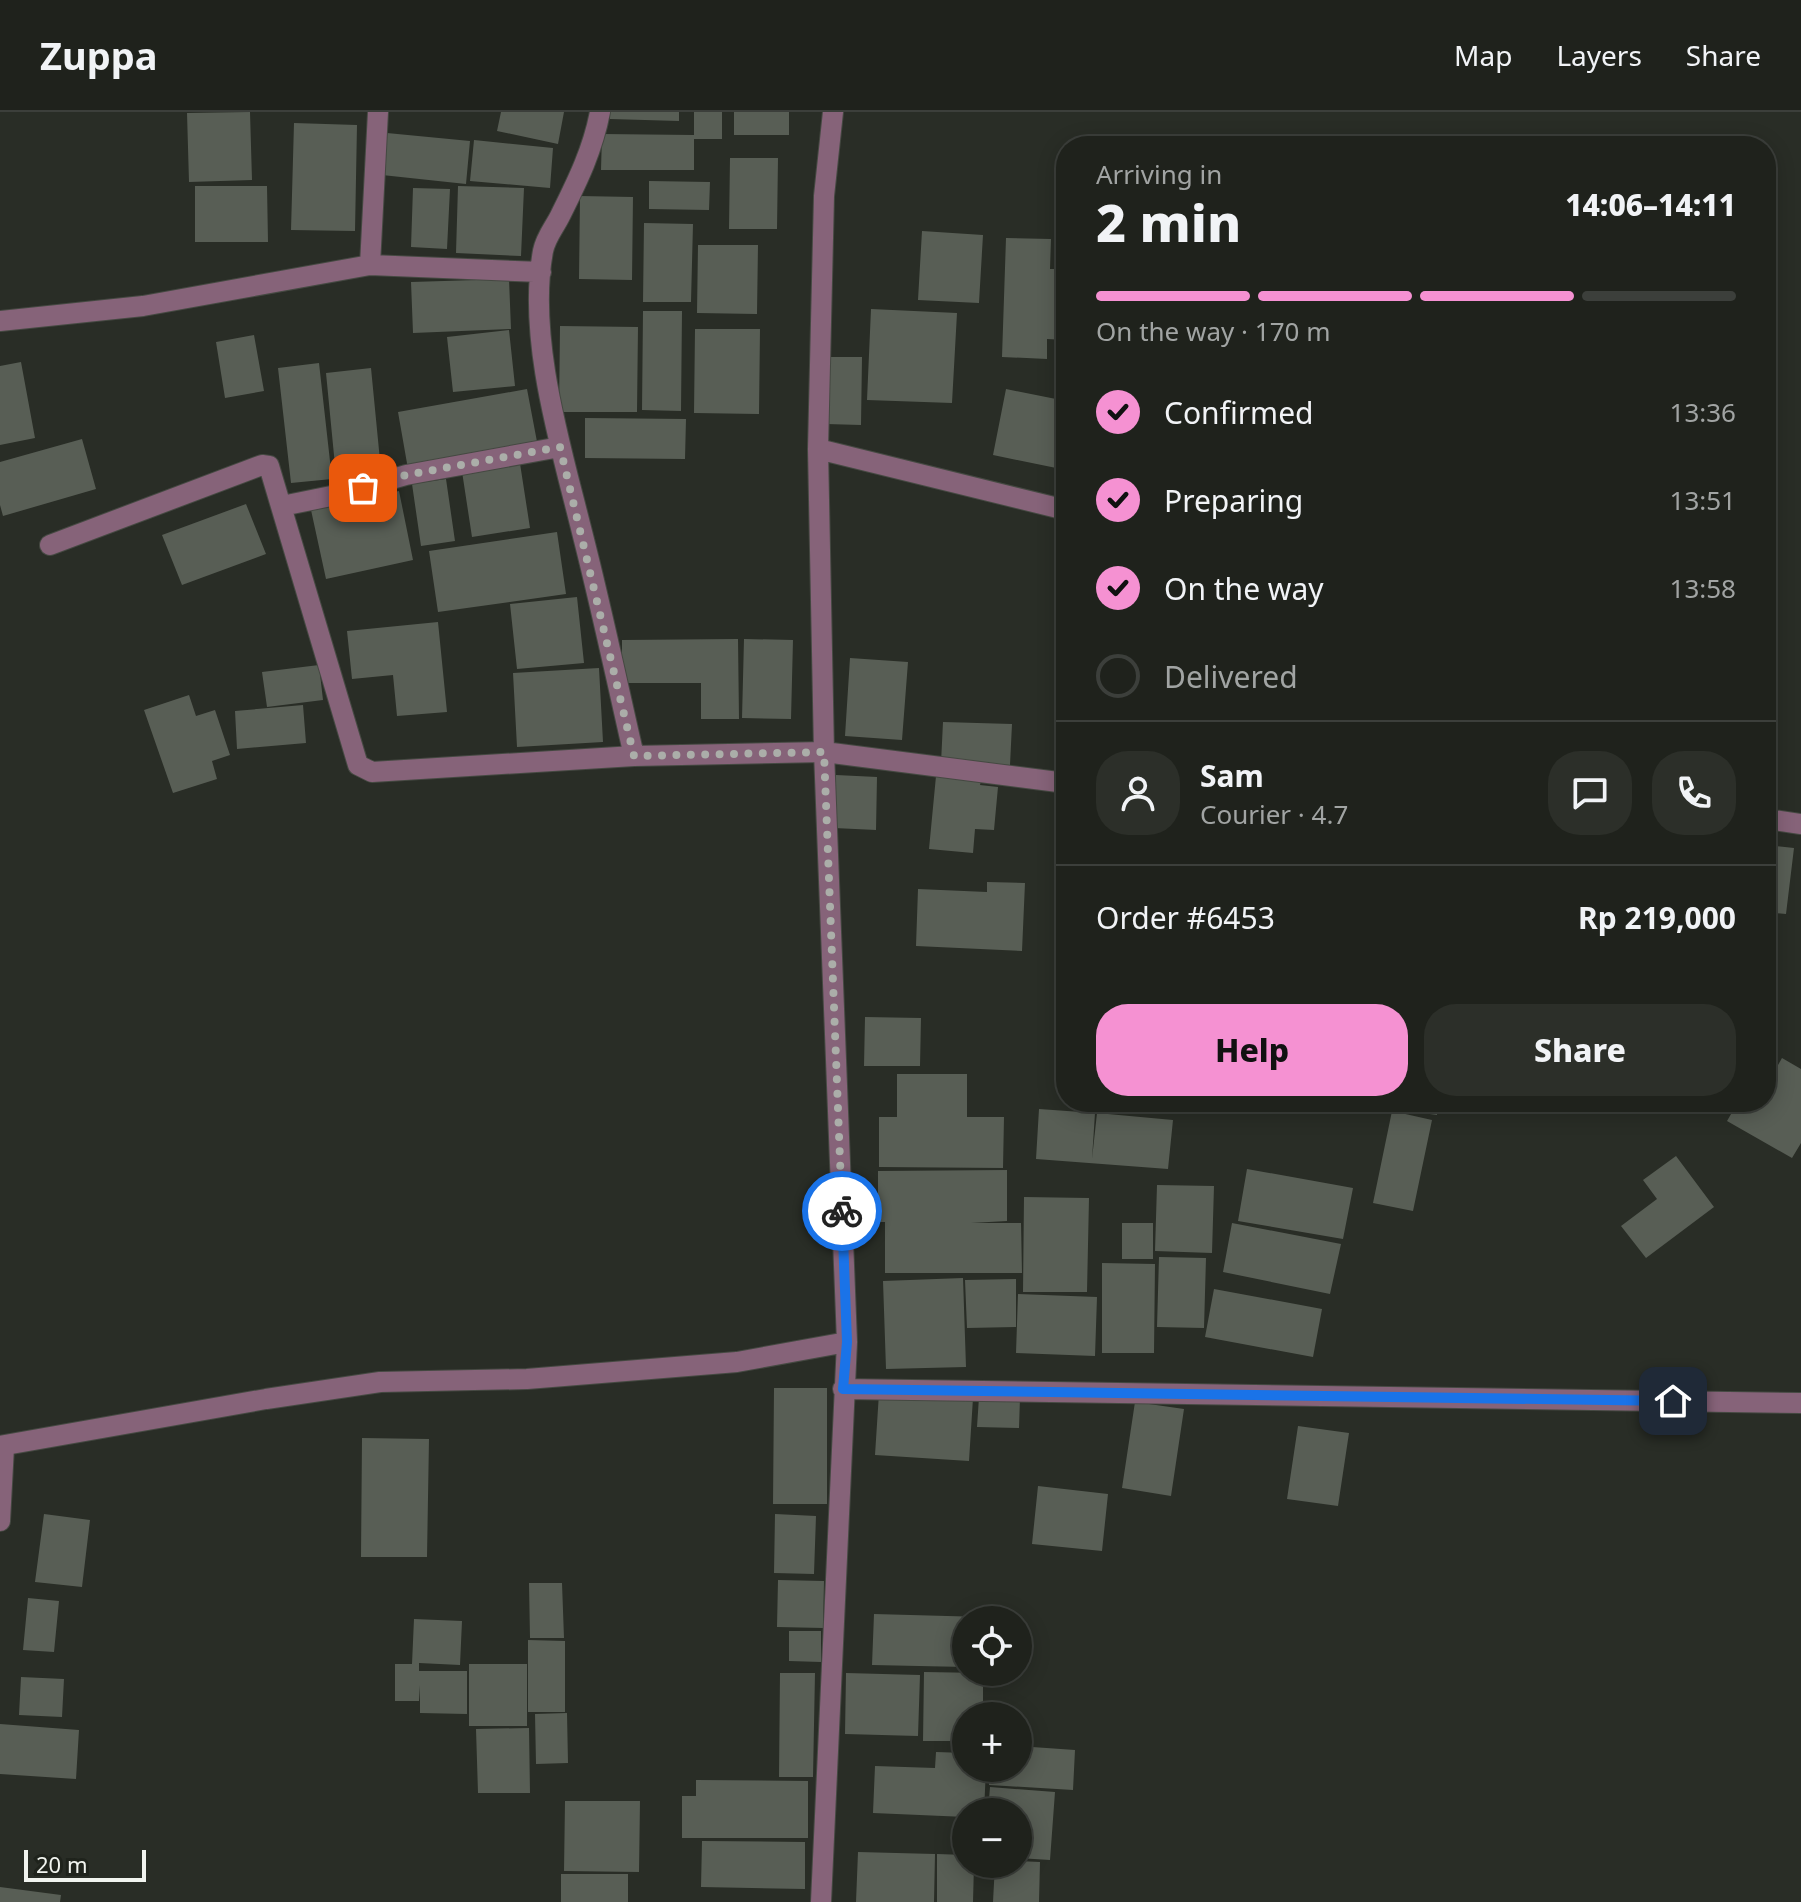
<!DOCTYPE html>
<meta charset="utf-8">
<style>
:root{--surface:#1f221c;--page:#2c2f29;--text:#f1f3f6;--muted:#a1a4a3;--line:#3c3f3b;--accent:#f591d2}
body{margin:0;font-family:"Noto Sans",sans-serif;background:var(--page);color:var(--text);height:100vh;display:flex;flex-direction:column;font-size:30px;white-space:nowrap}
*{box-sizing:border-box;margin:0}
p{font-size:26px;color:var(--muted)}
.icon{flex:none;width:44px;height:44px;fill:none;stroke:currentColor;stroke-width:2;stroke-linecap:round;stroke-linejoin:round}
.map{position:relative;flex:1;overflow:hidden}
.panel{position:absolute;left:1056px;top:24px;width:720px;height:976px;display:flex;flex-direction:column;background:var(--surface);border-radius:32px;box-shadow:0 4px 20px #0003,0 0 0 2px var(--line)}
.panel>*{flex:none}
.tools{position:absolute;left:952px;top:1494px;display:grid;gap:16px}
.tools a{display:grid;place-items:center;width:80px;height:80px;border-radius:50%;background:var(--surface);box-shadow:0 4px 20px #0003,0 0 0 2px var(--line);font-size:40px}
.scale{position:absolute;left:24px;bottom:20px;width:122px;box-sizing:border-box;padding-left:8px;border:4px solid #f1f4ef;border-top:0;font-size:22px;line-height:28px;white-space:nowrap;color:#f1f4ef;-webkit-text-stroke:6px #1f231c;paint-order:stroke}
.pin{position:absolute;display:grid;place-items:center;width:68px;height:68px;color:#fff;margin:-34px;border-radius:16px;box-shadow:0 4px 12px #0006}
.courier{position:absolute;display:grid;place-items:center;width:80px;height:80px;margin:-40px;border:6px solid #1a73e8;border-radius:50%;background:#fff;color:#222;box-shadow:0 2px 10px #0007}
.headline em{font-style:normal;font-weight:800}
.headline div{display:flex;flex-direction:column-reverse}
.headline{display:flex;align-items:center;justify-content:space-between;height:136px;padding:0 40px}
h1{font-size:52px;font-weight:800;line-height:60px}
.bar{display:grid;grid-template-columns:repeat(4,1fr);gap:12px 8px;align-content:center;height:96px;padding:0 40px}
.bar i{height:10px;border-radius:6px;background:var(--line)}
.bar .active{background:var(--accent)}
.bar p{grid-column:span 4}
.line{display:flex;align-items:center;gap:20px;padding:0 40px;border-top:2px solid var(--line)}
.line div{flex:1}
.round{display:grid;place-items:center;flex:none;width:84px;height:84px;border-radius:32px;background:var(--page)}
ol{padding:0 40px;list-style:none}
li{display:flex;align-items:center;gap:24px;height:88px}
li p{margin-inline-start:auto}
li .icon{padding:8px;border-radius:50%;background:var(--accent);color:#111;stroke-width:4}
li:last-child{color:var(--muted)}
li i{width:44px;height:44px;border:4px solid var(--line);border-radius:50%}
.action{display:flex;gap:16px;margin-top:auto;padding:16px 40px}
.action a{flex:1;height:92px;border-radius:32px;background:var(--accent);color:#111;font-size:32px;font-weight:800;line-height:92px;text-align:center}
.action a+a{background:var(--page);color:var(--text)}
header{display:flex;align-items:center;gap:48px;box-sizing:border-box;height:112px;padding:0 40px;background:var(--surface);border-bottom:2px solid var(--line)}
header strong{font-size:38px}
nav{display:flex;gap:44px;margin-inline-start:auto;font-size:28px}
.map>svg:first-child{display:block}
.building{fill:#585e55}
.lines{fill:none;stroke-linecap:round;stroke-linejoin:round}
.minor-casing{stroke:#454942;stroke-width:22}
.minor{stroke:#866379;stroke-width:20}
.done{stroke:#abaea9;stroke-width:8;stroke-dasharray:0 14.4}
.route{stroke:#1a73e8;stroke-width:10}
</style>
<header>
<strong>Zuppa</strong>
<nav><a>Map</a><a>Layers</a><a>Share</a></nav>
</header>
<div class="map">
<svg width="1801" height="1790" viewBox="0 0 1801 1790">
<rect width="100%" height="100%" fill="#292d26"/>
<path class="building" d="M 250,0 L 252,68 L 189,70 L 187,1 Z
M 501,0 L 564,0 L 558,32 L 497,19 Z
M 610,0 L 679,0 L 679,9 L 610,7 Z
M 694,0 L 722,0 L 722,27 L 694,27 L 694,58 L 601,58 L 602,22 L 694,23 Z
M 734,0 L 789,0 L 789,23 L 734,23 Z
M 294,11 L 357,13 L 355,119 L 291,118 Z
M 387,21 L 470,29 L 466,72 L 382,63 Z
M 474,28 L 553,36 L 550,76 L 470,69 Z
M 730,46 L 778,46 L 777,117 L 729,117 Z
M 649,69 L 710,70 L 709,98 L 649,97 Z
M 195,74 L 267,74 L 268,130 L 195,130 Z
M 458,74 L 524,76 L 521,144 L 456,141 Z
M 413,76 L 450,77 L 447,137 L 411,135 Z
M 580,84 L 633,85 L 632,168 L 579,167 Z
M 644,111 L 693,112 L 691,190 L 643,190 Z
M 922,119 L 983,123 L 979,191 L 918,188 Z
M 1006,126 L 1051,127 L 1050,157 L 1066,157 L 1066,228 L 1047,227 L 1047,247 L 1002,245 Z
M 698,133 L 758,133 L 757,202 L 697,201 Z
M 509,167 L 511,217 L 413,221 L 411,170 Z
M 871,197 L 957,201 L 952,291 L 867,288 Z
M 643,199 L 682,199 L 681,299 L 642,298 Z
M 560,214 L 638,215 L 637,300 L 559,300 Z
M 695,217 L 760,217 L 759,302 L 694,301 Z
M 509,218 L 515,274 L 453,280 L 447,225 Z
M 254,223 L 264,279 L 225,286 L 216,230 Z
M 826,245 L 862,245 L 861,313 L 826,312 Z
M 21,250 L 35,326 L 0,333 L 0,254 Z
M 319,251 L 332,367 L 291,371 L 278,256 Z
M 371,256 L 382,369 L 337,374 L 326,261 Z
M 527,277 L 538,335 L 408,357 L 398,300 Z
M 1006,277 L 1066,289 L 1066,358 L 993,343 Z
M 585,306 L 686,307 L 685,347 L 585,346 Z
M 82,327 L 96,377 L 3,404 L 0,393 L 0,350 Z
M 519,345 L 530,416 L 472,425 L 461,353 Z
M 446,367 L 455,429 L 421,434 L 412,372 Z
M 399,379 L 413,448 L 326,467 L 311,398 Z
M 246,392 L 266,442 L 182,473 L 162,423 Z
M 557,420 L 566,482 L 438,500 L 429,439 Z
M 577,485 L 584,551 L 517,557 L 510,492 Z
M 438,510 L 447,600 L 397,604 L 393,563 L 352,567 L 347,519 Z
M 738,527 L 739,607 L 701,607 L 701,571 L 622,571 L 622,528 Z
M 744,527 L 793,528 L 791,607 L 742,606 Z
M 850,546 L 908,550 L 902,628 L 845,624 Z
M 319,553 L 323,588 L 267,595 L 262,560 Z
M 599,556 L 603,630 L 517,635 L 513,561 Z
M 189,583 L 196,604 L 215,598 L 230,643 L 212,649 L 217,667 L 173,681 L 144,598 Z
M 303,593 L 306,631 L 237,637 L 235,599 Z
M 943,610 L 1012,612 L 1010,653 L 941,651 Z
M 836,663 L 877,665 L 876,718 L 834,716 Z
M 936,664 L 981,669 L 980,673 L 998,675 L 994,718 L 975,717 L 973,741 L 929,737 Z
M 1766,733 L 1794,736 L 1786,802 L 1766,800 Z
M 987,770 L 1025,771 L 1022,839 L 916,834 L 918,777 L 987,780 Z
M 865,905 L 921,906 L 920,954 L 864,954 Z
M 1782,946 L 1801,957 L 1801,1031 L 1792,1046 L 1727,1009 L 1738,990 L 1766,990 L 1766,958 L 1773,962 Z
M 897,962 L 967,962 L 967,1005 L 1004,1005 L 1003,1056 L 879,1055 L 879,1005 L 897,1005 Z
M 1363,990 L 1438,990 L 1437,1003 L 1363,993 Z
M 1039,997 L 1095,1001 L 1092,1047 L 1097,1001 L 1173,1008 L 1168,1057 L 1036,1047 Z
M 1392,999 L 1432,1008 L 1413,1099 L 1373,1091 Z
M 1676,1044 L 1714,1095 L 1646,1146 L 1621,1114 L 1657,1087 L 1643,1068 Z
M 1247,1057 L 1353,1076 L 1343,1127 L 1238,1109 Z
M 1007,1058 L 1007,1109 L 971,1111 L 1021,1111 L 1022,1161 L 885,1161 L 885,1110 L 878,1110 L 878,1059 Z
M 1157,1073 L 1214,1074 L 1212,1141 L 1155,1139 Z
M 1024,1085 L 1089,1086 L 1087,1180 L 1023,1180 Z
M 1122,1111 L 1153,1111 L 1153,1147 L 1122,1147 Z
M 1232,1111 L 1341,1132 L 1330,1182 L 1223,1160 Z
M 1159,1145 L 1206,1146 L 1204,1216 L 1157,1215 Z
M 1102,1151 L 1155,1152 L 1154,1241 L 1102,1241 Z
M 963,1166 L 966,1255 L 886,1257 L 883,1169 Z
M 1016,1167 L 1016,1215 L 967,1216 L 965,1168 Z
M 1214,1177 L 1322,1197 L 1313,1245 L 1205,1225 Z
M 1018,1182 L 1097,1185 L 1095,1244 L 1016,1241 Z
M 774,1276 L 827,1276 L 827,1392 L 773,1392 Z
M 879,1281 L 973,1286 L 969,1349 L 875,1343 Z
M 979,1285 L 1020,1286 L 1019,1316 L 977,1315 Z
M 1135,1290 L 1184,1297 L 1171,1384 L 1122,1376 Z
M 1298,1314 L 1349,1321 L 1338,1394 L 1287,1387 Z
M 362,1326 L 429,1327 L 427,1445 L 361,1445 Z
M 1038,1374 L 1108,1382 L 1102,1439 L 1032,1432 Z
M 44,1402 L 90,1408 L 82,1475 L 35,1470 Z
M 775,1402 L 816,1404 L 814,1462 L 774,1461 Z
M 778,1468 L 824,1469 L 823,1516 L 777,1515 Z
M 529,1471 L 562,1471 L 564,1526 L 530,1526 Z
M 28,1486 L 59,1489 L 54,1540 L 23,1538 Z
M 874,1502 L 984,1505 L 984,1508 L 966,1508 L 966,1555 L 872,1553 Z
M 414,1507 L 462,1509 L 460,1553 L 419,1551 L 419,1559 L 467,1559 L 467,1602 L 420,1601 L 420,1573 L 419,1589 L 395,1589 L 395,1552 L 412,1552 Z
M 789,1519 L 821,1519 L 821,1550 L 789,1549 Z
M 528,1528 L 565,1529 L 565,1600 L 528,1600 Z
M 469,1552 L 527,1552 L 527,1614 L 469,1614 Z
M 924,1560 L 983,1561 L 983,1604 L 966,1604 L 966,1629 L 923,1629 Z
M 780,1561 L 815,1561 L 813,1665 L 779,1665 Z
M 846,1561 L 920,1563 L 918,1624 L 845,1622 Z
M 21,1565 L 64,1567 L 62,1605 L 19,1603 Z
M 567,1601 L 568,1651 L 536,1652 L 535,1602 Z
M 0,1612 L 79,1618 L 76,1667 L 0,1662 Z
M 529,1616 L 530,1681 L 478,1681 L 476,1617 Z
M 1018,1634 L 1075,1638 L 1073,1678 L 989,1673 L 990,1656 L 1018,1656 Z
M 936,1640 L 966,1641 L 966,1656 L 986,1656 L 984,1700 L 966,1700 L 966,1705 L 873,1701 L 875,1654 L 935,1656 Z
M 696,1668 L 808,1669 L 808,1726 L 682,1726 L 682,1684 L 696,1684 Z
M 990,1675 L 1055,1680 L 1050,1748 L 1018,1746 L 1018,1700 L 988,1700 Z
M 565,1689 L 640,1689 L 639,1760 L 564,1759 Z
M 702,1729 L 805,1730 L 805,1777 L 701,1775 Z
M 858,1740 L 935,1742 L 934,1790 L 856,1790 Z
M 937,1742 L 966,1743 L 966,1752 L 974,1752 L 973,1790 L 937,1790 Z
M 1018,1749 L 1040,1750 L 1039,1790 L 993,1790 L 995,1752 L 1018,1752 Z
M 561,1762 L 628,1762 L 628,1790 L 561,1790 Z
M 0,1775 L 61,1783 L 60,1790 L 0,1790 Z"/>
<g class="lines">
<defs>
<path id="minor" d="M 378,0 L 370,153 L 541,160
M 600,0 C 593,37 578,68 561,102 C 555,115 546,124 543,139 C 527,226 561,335 582,420 C 601,494 617,570 634,644
M 0,209 L 143,194 L 370,153
M 818,337 L 1066,398
M 282,394 L 341,382 L 406,363 L 560,335
M 50,433 L 262,353 L 269,354 L 358,653 L 372,660 L 634,644 L 824,640 L 1066,671
M 1766,707 L 1801,712
M 843,1277 L 1801,1291
M 0,1334 L 266,1287 L 380,1270 L 527,1267 L 737,1250 L 847,1230
M 0,1409 L 4,1335
M 821,1790 L 847,1230 L 824,640 L 818,337 L 824,84 L 833,0"/>
</defs>
<use href="#minor" class="minor-casing"/>
<use href="#minor" class="minor"/>
</g>
<g class="lines">
<path class="done" d="M 363,376 L 406,363 L 560,335 L 634,644 L 824,640 L 842,1099"/>
<path class="route" d="M 842,1099 L 847,1230 L 843,1277 L 1673,1289"/>
</g>
</svg>
<div class="tools">
<a><svg class="icon" aria-label="locate" viewBox="0 0 24 24"><circle cx="12" cy="12" r="6"/><path d="M12 2v4M12 18v4M2 12h4M18 12h4"/></svg></a>
<a>+</a>
<a>−</a>
</div>
<div class="scale">20 m</div>
<div class="pin" style="left:363px;top:376px;background:#ea580c"><svg class="icon" aria-label="bag" viewBox="0 0 24 24"><path d="M5 8h14l-1 12H6zM9 8a3 3 0 0 1 6 0"/></svg></div>
<div class="pin" style="left:1673px;top:1289px;background:#1f2937"><svg class="icon" aria-label="home" viewBox="0 0 24 24"><path d="M3 11l9-7 9 7M6 9v11h12V9"/></svg></div>
<div class="courier" style="left:842px;top:1099px"><svg class="icon" aria-label="bike" viewBox="0 0 24 24"><circle cx="6" cy="16" r="4"/><circle cx="18" cy="16" r="4"/><path d="M6 16l4-8h5l3 8M10 8l3 8H6M13 5h3"/></svg></div>
<section class="panel">
<div class="headline"><div><h1>2 min</h1><p>Arriving in</p></div><em>14:06–14:11</em></div>
<div class="bar"><i class="active"></i><i class="active"></i><i class="active"></i><i></i><p>On the way · 170 m</p></div>
<ol>
<li><svg class="icon" aria-label="check" viewBox="0 0 24 24"><path d="M5 12l5 5 9-10"/></svg>Confirmed<p>13:36</p></li>
<li><svg class="icon" aria-label="check" viewBox="0 0 24 24"><path d="M5 12l5 5 9-10"/></svg>Preparing<p>13:51</p></li>
<li><svg class="icon" aria-label="check" viewBox="0 0 24 24"><path d="M5 12l5 5 9-10"/></svg>On the way<p>13:58</p></li>
<li><i></i>Delivered</li>
</ol>
<div class="line" style="height:144px"><a class="round"><svg class="icon" aria-label="person" viewBox="0 0 24 24"><circle cx="12" cy="8" r="4"/><path d="M4 21q1-7 8-7t8 7"/></svg></a><div><b>Sam</b><p>Courier · 4.7</p></div><a class="round"><svg class="icon" aria-label="chat" viewBox="0 0 24 24"><path d="M4 5h16v11H9l-5 4z"/></svg></a><a class="round"><svg class="icon" aria-label="phone" viewBox="0 0 24 24"><path d="M5 4h4l2 5-3 2q2 4 5 5l2-3 5 2v4C11 20 4 13 5 4z"/></svg></a></div>
<div class="line" style="height:104px"><div>Order #6453</div><b>Rp 219,000</b></div>
<div class="action"><a>Help</a><a>Share</a></div>
</section>
</div>
